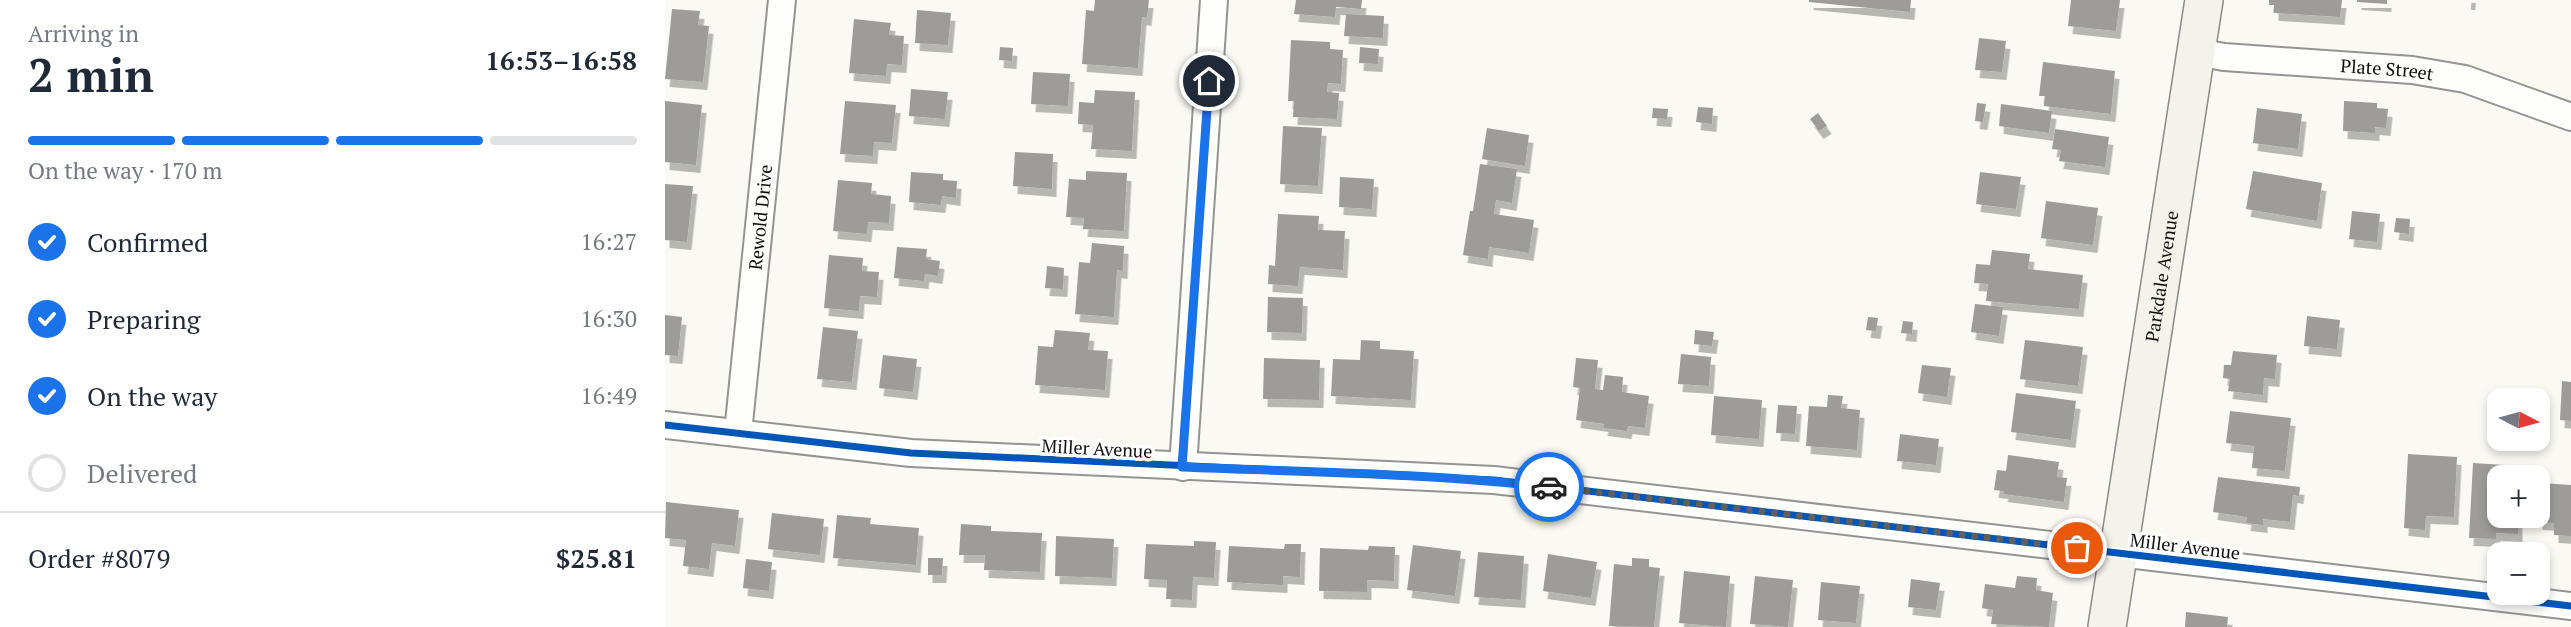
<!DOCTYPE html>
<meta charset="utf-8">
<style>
:root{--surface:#fff;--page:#f6f6f7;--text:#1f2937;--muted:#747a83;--line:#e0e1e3;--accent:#1a73e8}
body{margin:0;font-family:"PT Serif",serif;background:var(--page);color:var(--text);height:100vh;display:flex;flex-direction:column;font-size:26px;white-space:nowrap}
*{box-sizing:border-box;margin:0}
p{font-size:23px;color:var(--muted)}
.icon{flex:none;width:38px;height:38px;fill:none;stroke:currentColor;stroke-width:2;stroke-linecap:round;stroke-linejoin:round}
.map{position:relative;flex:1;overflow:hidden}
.side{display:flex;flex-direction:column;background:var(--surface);width:665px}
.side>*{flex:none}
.needle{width:46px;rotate:96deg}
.tools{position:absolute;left:1822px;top:388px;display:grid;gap:14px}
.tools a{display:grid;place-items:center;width:63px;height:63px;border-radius:14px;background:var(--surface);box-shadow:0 4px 10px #0003;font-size:35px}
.pin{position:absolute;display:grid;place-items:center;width:60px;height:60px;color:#fff;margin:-30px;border:4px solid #fff;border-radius:50%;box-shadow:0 2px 7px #0007}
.courier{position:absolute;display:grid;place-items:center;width:70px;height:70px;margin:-35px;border:5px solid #1a73e8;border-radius:50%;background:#fff;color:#222;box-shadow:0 2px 9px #0007}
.head em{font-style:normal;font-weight:800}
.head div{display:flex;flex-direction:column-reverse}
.head{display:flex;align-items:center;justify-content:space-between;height:119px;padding:0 28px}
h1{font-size:46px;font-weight:800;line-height:52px}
.bar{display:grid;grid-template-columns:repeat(4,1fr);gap:10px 7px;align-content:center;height:84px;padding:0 28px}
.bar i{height:9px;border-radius:5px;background:var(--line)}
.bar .on{background:var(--accent)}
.bar p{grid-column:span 4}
.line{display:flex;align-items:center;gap:18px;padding:0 28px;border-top:2px solid var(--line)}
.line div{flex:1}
ol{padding:0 28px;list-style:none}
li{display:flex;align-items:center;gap:21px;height:77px}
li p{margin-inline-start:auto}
li .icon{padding:7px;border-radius:50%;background:var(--accent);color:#fff;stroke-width:4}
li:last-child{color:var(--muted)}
li i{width:38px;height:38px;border:4px solid var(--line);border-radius:50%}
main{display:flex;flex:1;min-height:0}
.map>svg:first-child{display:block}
.building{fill:#9e9c98;filter:url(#shadow)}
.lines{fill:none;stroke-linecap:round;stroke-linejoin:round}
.minor-casing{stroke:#949491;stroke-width:30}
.secondary-casing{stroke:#8b8a88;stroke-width:40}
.path{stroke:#b8b8b7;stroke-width:4.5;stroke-dasharray:7 3.5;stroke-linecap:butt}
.minor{stroke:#fefefd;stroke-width:26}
.secondary{stroke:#f4f3ea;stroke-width:37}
.cycleway-casing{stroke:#fff;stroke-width:11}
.cycleway{stroke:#0057b8;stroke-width:7}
.done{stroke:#61605e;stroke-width:7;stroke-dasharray:0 12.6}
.route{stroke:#1a73e8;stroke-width:9}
.labels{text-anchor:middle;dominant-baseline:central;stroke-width:7;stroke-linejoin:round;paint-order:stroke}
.street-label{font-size:18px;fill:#0e0e0e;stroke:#fff}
</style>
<main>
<section class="side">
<div class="head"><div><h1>2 min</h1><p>Arriving in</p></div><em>16:53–16:58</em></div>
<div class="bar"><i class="on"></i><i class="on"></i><i class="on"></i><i></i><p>On the way · 170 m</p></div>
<ol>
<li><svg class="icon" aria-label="check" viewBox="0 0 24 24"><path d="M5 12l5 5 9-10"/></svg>Confirmed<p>16:27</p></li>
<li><svg class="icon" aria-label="check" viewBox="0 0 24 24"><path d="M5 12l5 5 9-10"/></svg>Preparing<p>16:30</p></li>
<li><svg class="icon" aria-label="check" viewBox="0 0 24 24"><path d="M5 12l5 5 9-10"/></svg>On the way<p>16:49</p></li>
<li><i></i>Delivered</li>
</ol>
<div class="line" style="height:91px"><div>Order #8079</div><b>$25.81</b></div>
</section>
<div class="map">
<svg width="1906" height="627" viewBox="0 0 1906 627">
<defs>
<filter id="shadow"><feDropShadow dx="4.5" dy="8" stdDeviation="0" flood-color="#0004"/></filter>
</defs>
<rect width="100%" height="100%" fill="#faf9f3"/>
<path class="building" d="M 430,0 L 484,0 L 482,18 L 477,17 L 473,68 L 417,64 L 421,10 L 429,11 Z
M 631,0 L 697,0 L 696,9 L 671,7 L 670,17 L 629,14 Z
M 1144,0 L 1246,0 L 1245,12 L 1144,2 Z
M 1406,0 L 1455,0 L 1451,31 L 1403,26 Z
M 1604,0 L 1677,0 L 1675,17 L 1609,13 L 1609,5 L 1604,5 Z
M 1692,0 L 1722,0 L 1722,4 L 1692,2 Z
M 7,9 L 35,11 L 33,25 L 44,26 L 38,82 L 0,79 Z
M 252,10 L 286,13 L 283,45 L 250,43 Z
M 681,14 L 719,16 L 718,38 L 679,36 Z
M 189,19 L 226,23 L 224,35 L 239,36 L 237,65 L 222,64 L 221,76 L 184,73 Z
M 1314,38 L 1341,41 L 1337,72 L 1310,70 Z
M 626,40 L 665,42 L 665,49 L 678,50 L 676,84 L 663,83 L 662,92 L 674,93 L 672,119 L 628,117 L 629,101 L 623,101 Z
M 335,47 L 348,48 L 347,61 L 334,60 Z
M 695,47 L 714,49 L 713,64 L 694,63 Z
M 1378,62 L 1450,71 L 1446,114 L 1379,106 L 1380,96 L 1374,96 Z
M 368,72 L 405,74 L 403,106 L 366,104 Z
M 246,89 L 283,92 L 280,119 L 244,116 Z
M 430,90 L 470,92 L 467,151 L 426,149 L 428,125 L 413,124 L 414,102 L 429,103 Z
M 0,101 L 37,105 L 31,165 L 0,162 Z
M 180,101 L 231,105 L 227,143 L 209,142 L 208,156 L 175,154 Z
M 1679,101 L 1712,103 L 1712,108 L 1723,109 L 1721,128 L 1710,127 L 1710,133 L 1678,131 Z
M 1312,103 L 1321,104 L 1318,122 L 1310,121 Z
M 1336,104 L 1387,111 L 1384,133 L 1334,126 Z
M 1033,107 L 1048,108 L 1047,124 L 1031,122 Z
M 988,108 L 1003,109 L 1002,119 L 987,118 Z
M 1592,108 L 1637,114 L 1633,149 L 1588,143 Z
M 1153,113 L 1162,126 L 1154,131 L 1145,119 Z
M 618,126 L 657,128 L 653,186 L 615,184 Z
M 822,128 L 864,135 L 860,166 L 817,159 Z
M 1390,129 L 1444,137 L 1440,167 L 1394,161 L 1396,150 L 1387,149 Z
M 350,152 L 388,154 L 387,189 L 348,186 Z
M 815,164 L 852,169 L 847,203 L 831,200 L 829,214 L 869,220 L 864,253 L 824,247 L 823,259 L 798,255 L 805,211 L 808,211 Z
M 421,171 L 462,173 L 459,231 L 418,229 L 419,218 L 401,217 L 404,179 L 421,180 Z
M 1588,171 L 1657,183 L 1652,221 L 1581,209 Z
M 246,172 L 278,174 L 278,180 L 292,181 L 291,198 L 277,196 L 276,205 L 244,202 Z
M 1315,172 L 1356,177 L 1351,209 L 1311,204 Z
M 675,177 L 709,179 L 707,209 L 674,207 Z
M 173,180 L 207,183 L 206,194 L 226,196 L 224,223 L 203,222 L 202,234 L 168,231 Z
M 0,184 L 28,186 L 22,242 L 0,240 Z
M 1381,201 L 1433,208 L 1428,245 L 1376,238 Z
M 1687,211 L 1715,214 L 1712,242 L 1684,239 Z
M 613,214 L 654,216 L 653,230 L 680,231 L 678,270 L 635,267 L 633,286 L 603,284 L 604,265 L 610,266 Z
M 1731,218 L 1745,219 L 1744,234 L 1729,232 Z
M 427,243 L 459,246 L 458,271 L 452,270 L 449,317 L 410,314 L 414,262 L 425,263 Z
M 232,247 L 262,249 L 261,259 L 275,261 L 273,276 L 260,274 L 259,281 L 229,278 Z
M 1327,250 L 1365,254 L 1363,269 L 1418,275 L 1414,309 L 1321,301 L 1323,284 L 1309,283 L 1311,264 L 1325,265 Z
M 164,255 L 198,258 L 197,271 L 214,272 L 212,297 L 195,296 L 194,311 L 159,308 Z
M 382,266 L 399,268 L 398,289 L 380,288 Z
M 603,297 L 638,298 L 637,333 L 602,332 Z
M 1310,304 L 1338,307 L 1334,336 L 1306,332 Z
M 0,315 L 17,317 L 13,356 L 0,355 Z
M 1642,316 L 1675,320 L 1672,349 L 1639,346 Z
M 1203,317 L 1213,318 L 1211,331 L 1201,330 Z
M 1238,321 L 1248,322 L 1247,334 L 1236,333 Z
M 158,327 L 193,331 L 187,382 L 152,379 Z
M 390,330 L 425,333 L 423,350 L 443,351 L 440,390 L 370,385 L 373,346 L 388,347 Z
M 1030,330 L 1049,332 L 1047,346 L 1029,344 Z
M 696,340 L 715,341 L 715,349 L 749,351 L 746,400 L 666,396 L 668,359 L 695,360 Z
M 1360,340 L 1418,347 L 1413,386 L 1355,379 Z
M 1568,351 L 1612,355 L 1610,379 L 1599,378 L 1598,395 L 1563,391 L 1565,379 L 1558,378 L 1559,365 L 1566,365 Z
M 1016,354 L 1046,357 L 1044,386 L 1013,384 Z
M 218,355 L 252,359 L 248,392 L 214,388 Z
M 599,358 L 655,360 L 654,400 L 598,399 Z
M 911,358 L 933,360 L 930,389 L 938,390 L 940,375 L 958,377 L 957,392 L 984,396 L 980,428 L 963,426 L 962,431 L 938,428 L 939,424 L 911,420 L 915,388 L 908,387 Z
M 1257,365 L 1286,368 L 1282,397 L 1253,393 Z
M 1897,381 L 1906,382 L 1906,421 L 1895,420 Z
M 1351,393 L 1411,401 L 1406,440 L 1346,432 Z
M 1163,395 L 1178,396 L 1176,408 L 1195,410 L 1192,450 L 1141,446 L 1144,406 L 1162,407 Z
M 1049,396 L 1097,400 L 1094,439 L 1046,435 Z
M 1113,405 L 1132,406 L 1130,434 L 1111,433 Z
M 1565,411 L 1626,418 L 1620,471 L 1587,468 L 1589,446 L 1561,443 Z
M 1235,434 L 1274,439 L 1271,465 L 1232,461 Z
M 1743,454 L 1792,457 L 1789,517 L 1761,516 L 1760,530 L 1739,528 Z
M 1343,455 L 1394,462 L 1392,477 L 1402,478 L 1399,502 L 1338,494 L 1339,491 L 1329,490 L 1332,470 L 1341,471 Z
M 1808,463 L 1856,466 L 1856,478 L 1834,478 L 1834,516 L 1853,516 L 1853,534 L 1831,533 L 1831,539 L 1804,538 Z
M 1553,477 L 1635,487 L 1634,496 L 1628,495 L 1625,522 L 1598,519 L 1598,525 L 1581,523 L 1582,517 L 1548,512 Z
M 1875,483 L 1906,485 L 1906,536 L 1889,535 L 1889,523 L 1873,522 Z
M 1,502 L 74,510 L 70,546 L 47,543 L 44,569 L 18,566 L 21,540 L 0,538 Z
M 107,513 L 159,519 L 155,555 L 103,549 Z
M 172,515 L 206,518 L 205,524 L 254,528 L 251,565 L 168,558 Z
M 296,524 L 326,526 L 326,531 L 377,533 L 375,572 L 319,570 L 320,555 L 294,555 Z
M 391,536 L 449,539 L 447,578 L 390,576 Z
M 529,541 L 551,542 L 549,578 L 528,577 L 527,600 L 501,599 L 502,580 L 479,579 L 481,544 L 529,546 Z
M 620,544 L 636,544 L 635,577 L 618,576 L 618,585 L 562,582 L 564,546 L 619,549 Z
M 748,545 L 796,551 L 790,596 L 742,590 Z
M 704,546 L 730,547 L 729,581 L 702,580 L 702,592 L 654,591 L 655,548 L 703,550 Z
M 813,552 L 859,556 L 856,600 L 809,597 Z
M 883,554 L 932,562 L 926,598 L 878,591 Z
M 263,558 L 278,558 L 277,575 L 263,575 Z
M 967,558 L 984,559 L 984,567 L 995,568 L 989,627 L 944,626 L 949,564 L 967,566 Z
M 81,559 L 107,562 L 104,591 L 78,588 Z
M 1019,571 L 1065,576 L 1061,627 L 1014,623 Z
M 1090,576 L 1128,580 L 1123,627 L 1085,624 Z
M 1352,576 L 1372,578 L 1371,590 L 1388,593 L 1384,627 L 1326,624 L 1328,610 L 1317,608 L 1320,584 L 1350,588 Z
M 1246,579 L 1275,583 L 1271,610 L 1243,607 Z
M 1156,582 L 1195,586 L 1191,623 L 1153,620 Z
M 1521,612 L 1563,617 L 1562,627 L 1520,627 Z"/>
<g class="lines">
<defs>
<g id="minor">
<path id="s1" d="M 1531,52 L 1559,57 L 1747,70 L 1800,79 L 1906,117"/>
<path d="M 0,425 L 246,453 L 829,480 L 1906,606"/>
<path id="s2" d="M 73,433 L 117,0"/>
<path d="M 518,467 L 549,0"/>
</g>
<g id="secondary">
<path id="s3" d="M 1442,627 L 1539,0"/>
</g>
</defs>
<use href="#minor" class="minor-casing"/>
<use href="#secondary" class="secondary-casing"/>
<path class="path" d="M 1808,10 L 1809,0"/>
<use href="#minor" class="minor"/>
<use href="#secondary" class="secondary"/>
<defs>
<path id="cycleway" d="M 0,425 L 246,453 L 829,480 L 1906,606"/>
</defs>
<use href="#cycleway" class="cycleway-casing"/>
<use href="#cycleway" class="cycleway"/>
</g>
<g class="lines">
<path class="done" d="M 884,487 L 1412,548"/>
<path class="route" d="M 544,81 L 517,467 C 640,472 762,473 884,487"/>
</g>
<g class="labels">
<g class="street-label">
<text stroke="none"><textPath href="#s1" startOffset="192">Plate Street</textPath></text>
<text stroke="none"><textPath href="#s2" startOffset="217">Rewold Drive</textPath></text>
<text stroke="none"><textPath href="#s3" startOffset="355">Parkdale Avenue</textPath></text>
<text transform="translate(432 448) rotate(3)">Miller Avenue</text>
<text transform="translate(1520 546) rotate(7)">Miller Avenue</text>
</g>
</g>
</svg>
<div class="tools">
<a><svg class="needle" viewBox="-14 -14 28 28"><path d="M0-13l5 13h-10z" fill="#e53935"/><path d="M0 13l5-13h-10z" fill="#747a83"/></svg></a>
<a>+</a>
<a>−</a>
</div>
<div class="pin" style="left:1412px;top:548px;background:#ea580c"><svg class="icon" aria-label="bag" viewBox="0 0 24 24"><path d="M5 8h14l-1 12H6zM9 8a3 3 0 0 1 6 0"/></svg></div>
<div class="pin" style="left:544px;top:81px;background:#1f2937"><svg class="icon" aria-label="home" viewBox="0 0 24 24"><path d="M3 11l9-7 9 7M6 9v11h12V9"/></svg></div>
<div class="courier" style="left:884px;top:487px"><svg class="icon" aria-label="car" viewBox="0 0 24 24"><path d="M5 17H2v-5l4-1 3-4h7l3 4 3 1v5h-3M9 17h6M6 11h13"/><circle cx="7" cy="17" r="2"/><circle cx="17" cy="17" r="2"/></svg></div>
</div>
</main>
